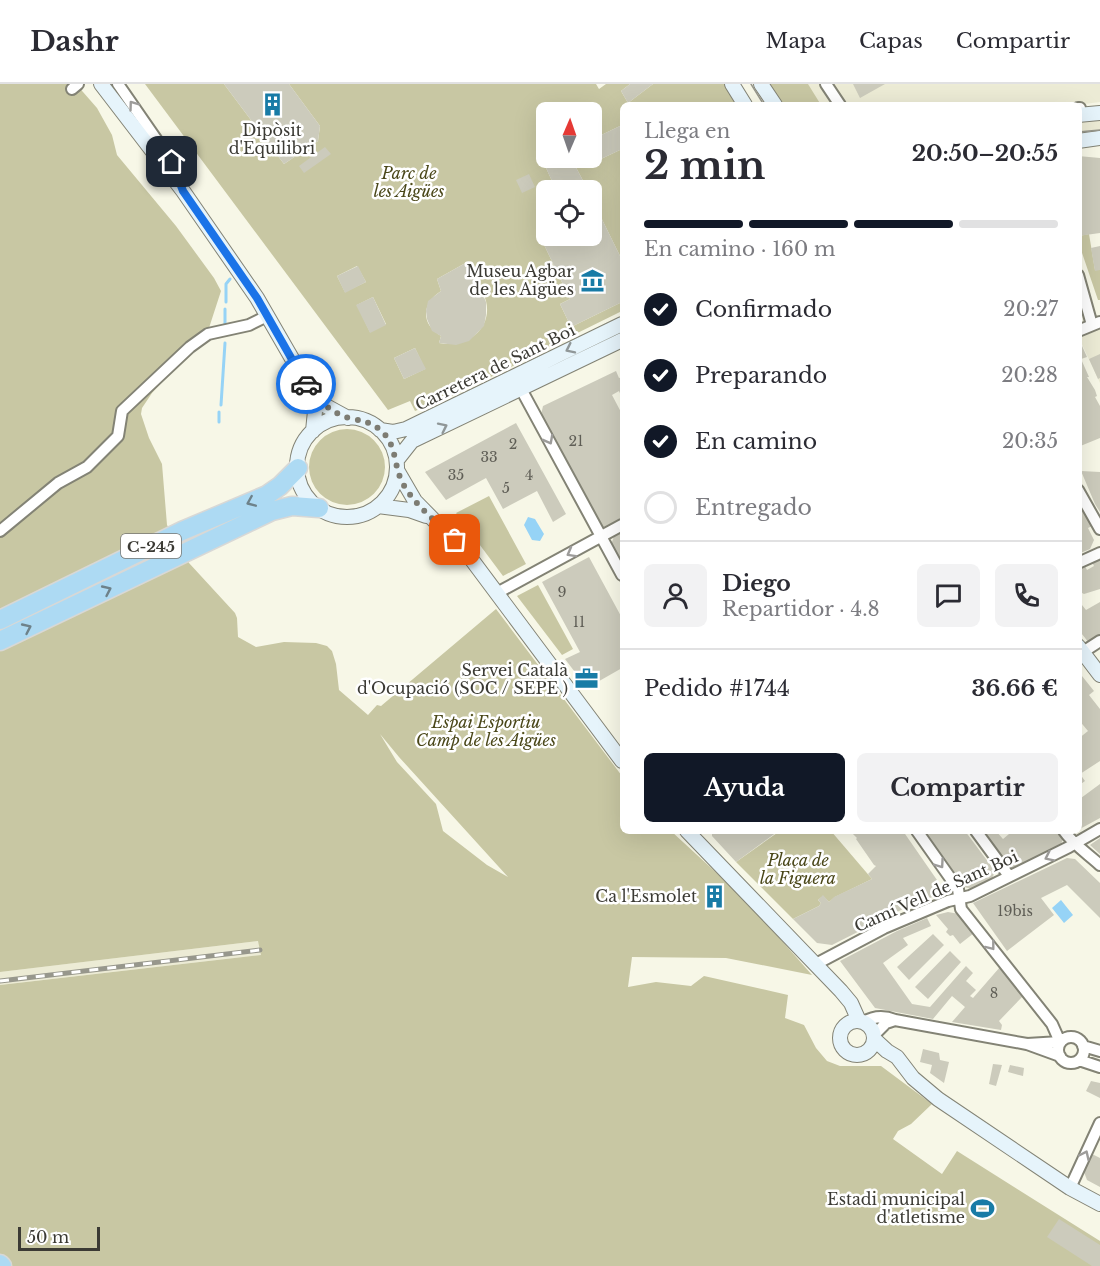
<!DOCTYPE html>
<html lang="es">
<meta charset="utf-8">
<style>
:root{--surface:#fff;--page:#f2f2f3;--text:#2b2b33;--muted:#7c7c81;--line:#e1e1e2;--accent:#111827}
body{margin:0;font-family:"Libre Baskerville",serif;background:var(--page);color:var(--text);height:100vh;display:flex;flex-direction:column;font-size:22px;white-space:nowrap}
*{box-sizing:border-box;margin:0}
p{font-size:20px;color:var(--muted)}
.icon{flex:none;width:33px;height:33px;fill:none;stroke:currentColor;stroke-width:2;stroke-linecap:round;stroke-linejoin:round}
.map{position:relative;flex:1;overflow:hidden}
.details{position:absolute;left:620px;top:18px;width:462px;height:732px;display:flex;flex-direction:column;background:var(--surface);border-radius:9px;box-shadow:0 6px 24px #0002}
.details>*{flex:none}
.needle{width:39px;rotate:2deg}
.controls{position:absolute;left:536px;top:18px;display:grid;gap:12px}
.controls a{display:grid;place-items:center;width:66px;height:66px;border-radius:9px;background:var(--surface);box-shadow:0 6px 24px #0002;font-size:30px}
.scale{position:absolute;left:18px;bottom:15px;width:82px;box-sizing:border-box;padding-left:6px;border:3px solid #3b3a34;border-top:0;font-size:16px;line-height:21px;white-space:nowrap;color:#3b3a34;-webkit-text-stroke:4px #fff;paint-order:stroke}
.pin{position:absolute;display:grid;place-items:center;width:51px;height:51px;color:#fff;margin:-26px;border-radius:12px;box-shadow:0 3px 9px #0006}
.courier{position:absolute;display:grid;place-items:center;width:60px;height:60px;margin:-30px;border:4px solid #1a73e8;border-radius:50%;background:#fff;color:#222;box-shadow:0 2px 8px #0007}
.summary em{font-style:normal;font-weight:700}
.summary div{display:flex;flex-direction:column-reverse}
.summary{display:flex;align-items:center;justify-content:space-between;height:102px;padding:0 24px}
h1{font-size:39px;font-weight:700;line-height:45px}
.bar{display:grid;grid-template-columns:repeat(4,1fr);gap:9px 6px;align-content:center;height:72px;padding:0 24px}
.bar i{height:8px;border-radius:4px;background:var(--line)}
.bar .active{background:var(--accent)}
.bar p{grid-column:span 4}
.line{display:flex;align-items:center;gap:15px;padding:0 24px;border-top:2px solid var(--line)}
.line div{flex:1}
.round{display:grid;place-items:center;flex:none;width:63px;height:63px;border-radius:9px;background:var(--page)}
ol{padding:0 24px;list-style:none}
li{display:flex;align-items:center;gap:18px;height:66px}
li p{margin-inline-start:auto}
li .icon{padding:6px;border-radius:50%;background:var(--accent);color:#fff;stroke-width:4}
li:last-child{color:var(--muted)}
li i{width:33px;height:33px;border:3px solid var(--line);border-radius:50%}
.cta{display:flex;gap:12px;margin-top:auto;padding:12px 24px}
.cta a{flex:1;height:69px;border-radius:9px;background:var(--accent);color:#fff;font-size:24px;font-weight:700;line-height:69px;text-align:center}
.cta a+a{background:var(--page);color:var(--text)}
header{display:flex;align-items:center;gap:36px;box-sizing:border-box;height:84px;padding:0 30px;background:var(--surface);border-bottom:2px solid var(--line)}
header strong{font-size:28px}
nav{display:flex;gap:33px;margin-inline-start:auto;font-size:21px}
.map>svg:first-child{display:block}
.built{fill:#ecebd5}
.green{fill:#c8c7a3;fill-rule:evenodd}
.water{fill:#96d3f6}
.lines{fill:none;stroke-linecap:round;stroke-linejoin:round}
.stream{stroke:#96d3f6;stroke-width:3}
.building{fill:#cccbbc}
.street-casing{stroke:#838375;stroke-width:14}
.secondary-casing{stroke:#838375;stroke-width:16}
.highway-casing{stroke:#d8d8d6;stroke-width:21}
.street{stroke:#fff;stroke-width:10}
.secondary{stroke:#e6f4fb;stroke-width:14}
.highway{stroke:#addaf3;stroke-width:18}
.tram{stroke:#97978c;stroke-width:1.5}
.rail-casing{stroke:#97978c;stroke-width:5}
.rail{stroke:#fff;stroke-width:3;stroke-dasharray:9;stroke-linecap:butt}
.oneway{stroke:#9d9c9a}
.oneway2{stroke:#909798}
.oneway3{stroke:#6e828a}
.done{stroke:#7d7c73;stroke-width:6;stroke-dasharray:0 10.8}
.route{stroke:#1a73e8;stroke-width:8}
.labels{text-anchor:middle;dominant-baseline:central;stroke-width:5;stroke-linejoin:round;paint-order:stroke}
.number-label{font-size:14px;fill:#5f5e56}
.shield{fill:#fff;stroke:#767571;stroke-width:1.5}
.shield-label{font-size:15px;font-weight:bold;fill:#3b3a34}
.poi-label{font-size:16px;fill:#3b3a34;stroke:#fff;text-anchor:end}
.park-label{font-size:16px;font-style:italic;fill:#4a4719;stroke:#fff}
.street-label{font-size:16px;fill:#3b3a34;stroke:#fff}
</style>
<header>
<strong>Dashr</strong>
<nav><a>Mapa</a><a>Capas</a><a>Compartir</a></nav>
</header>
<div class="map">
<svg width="1100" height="1182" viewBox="0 0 1100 1182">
<rect width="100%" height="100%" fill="#f7f7e7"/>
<path class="built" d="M 760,0 L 1100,0 L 1100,18 L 1076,21 L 775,21 Z
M 1100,35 L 1100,48 L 1079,50 L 1078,37 Z
M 1100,245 L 1100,299 L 1079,254 Z
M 259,857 L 261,871 L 0,901 L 0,888 Z"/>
<path class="green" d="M 0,0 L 76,0 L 97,24 L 112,51 L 117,71 L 176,142 L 214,194 L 221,207 L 208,247 L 152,309 L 142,324 L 141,330 L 149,354 L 162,380 L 167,441 L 189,479 L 235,529 L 237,534 L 238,553 L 256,563 L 284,558 L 316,559 L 327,562 L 332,567 L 336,580 L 339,606 L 368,631 L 377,621 L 381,622 L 496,525 L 622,692 L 622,747 L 671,747 L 746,816 L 812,891 L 726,874 L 632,873 L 628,903 L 656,898 L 691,902 L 704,892 L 788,911 L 785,934 L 804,941 L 816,964 L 827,977 L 840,982 L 881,982 L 932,1020 L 911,1040 L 898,1047 L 893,1055 L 942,1090 L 957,1067 L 1100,1157 L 1100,1182 L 0,1182 L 0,901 L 261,871 L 258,857 L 0,888 ZM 380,650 L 399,673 L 508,793 L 487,781 L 443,747 L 436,720 L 397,678 Z
M 145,0 L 224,0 L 284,80 L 318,57 L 320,42 L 289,0 L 596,0 L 599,5 L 606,0 L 630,0 L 621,7 L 628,19 L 653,0 L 724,0 L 737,21 L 622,21 L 622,41 L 593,55 L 601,75 L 622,65 L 622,176 L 591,113 L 591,106 L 588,106 L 571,74 L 591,74 L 591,28 L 546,28 L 546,73 L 542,75 L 556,106 L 546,106 L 546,142 L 537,146 L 570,215 L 560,220 L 571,243 L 622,218 L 622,227 L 547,264 L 531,257 L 523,277 L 450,313 L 415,327 L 410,317 L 388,326 ZM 469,177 C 474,190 482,204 486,217 C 493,246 465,265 439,259 L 441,252 C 420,240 422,219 441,207 L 437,195 ZM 357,182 L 366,198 L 345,208 L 337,192 ZM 373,213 L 386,240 L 370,248 L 357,221 ZM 415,264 L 425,285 L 404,295 L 394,274 Z
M 769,0 L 808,0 L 821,21 L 782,21 Z
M 1089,150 L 1095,186 L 1100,186 L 1100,216 L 1098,216 L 1079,160 L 1079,152 Z
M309 383a38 38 0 1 1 76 0a38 38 0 1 1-76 0Z
M 489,412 L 526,480 L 503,492 L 456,429 Z
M 538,501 L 573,565 L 562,571 L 517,512 Z
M 776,747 L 831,747 L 872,795 L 835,813 L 829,818 L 823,812 L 818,816 L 821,819 L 819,822 L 793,835 L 736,778 L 777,749 Z"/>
<path class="water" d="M 528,433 L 535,435 L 544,450 L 540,457 L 532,456 L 524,441 Z
M 1061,816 L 1073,831 L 1064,839 L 1052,824 Z"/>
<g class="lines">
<path class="stream" d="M 226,218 L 226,200 L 230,195
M 225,241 L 225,225
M 221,321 L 225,259
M 219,328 L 219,338"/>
</g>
<path class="building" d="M 224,0 L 289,0 L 320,42 L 318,57 L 284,80 Z
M 630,0 L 653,0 L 628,19 L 621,7 Z
M 853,0 L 885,0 L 860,14 Z
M 622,41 L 622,65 L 601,75 L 593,55 Z
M 325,63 L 331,70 L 304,89 L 299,82 Z
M 1078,72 L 1100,74 L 1100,149 L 1078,152 Z
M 546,74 L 571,74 L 588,106 L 556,106 L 542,75 Z
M 529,90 L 535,103 L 522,109 L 516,96 Z
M 591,113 L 622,176 L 622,218 L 571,243 L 560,220 L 570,215 L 537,146 L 546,142 L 546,152 L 591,152 Z
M 1100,162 L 1100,186 L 1095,187 L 1091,164 Z
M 469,177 L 486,218 L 486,231 L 484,242 L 469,257 L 456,261 L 439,259 L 441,252 L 432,247 L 427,235 L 426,227 L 428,217 L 441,207 L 437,195 Z
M 358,182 L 366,198 L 345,209 L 337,192 Z
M 373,213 L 386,241 L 370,249 L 356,221 Z
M 1078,253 L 1087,273 L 1081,275 L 1089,293 L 1087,293 L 1095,306 L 1097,312 L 1095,313 L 1100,322 L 1100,354 L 1078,363 Z
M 415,264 L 426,285 L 404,295 L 394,274 Z
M 1100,270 L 1100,294 L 1098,295 L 1089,275 Z
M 616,287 L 619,294 L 622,293 L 622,314 L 619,307 L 612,311 L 622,330 L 622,434 L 603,445 L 541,331 L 543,322 Z
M 516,339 L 566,430 L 553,438 L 537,407 L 503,425 L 486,394 L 446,416 L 425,388 Z
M 1081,387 L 1100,388 L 1100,428 L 1095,420 Z
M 1078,419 L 1092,442 L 1088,444 L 1094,456 L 1090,465 L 1078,470 Z
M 622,447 L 622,482 L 611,461 L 614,452 Z
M 589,473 L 622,534 L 622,584 L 587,604 L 565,575 L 580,568 L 542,498 Z
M 1100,475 L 1100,505 L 1084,510 L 1078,507 L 1078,485 L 1085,482 L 1087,486 L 1094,482 L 1092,478 Z
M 1078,516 L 1086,526 L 1100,518 L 1100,551 L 1089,559 L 1078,545 Z
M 1078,587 L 1094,607 L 1089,611 L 1100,625 L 1100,677 L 1080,690 L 1085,697 L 1078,702 L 1078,655 L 1088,647 L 1078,635 Z
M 1100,700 L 1100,734 L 1078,746 L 1078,719 L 1082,716 L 1081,714 Z
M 712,747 L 776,747 L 777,748 L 736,778 L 712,752 Z
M 850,747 L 903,747 L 946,809 L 933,814 L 932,813 L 917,821 L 915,819 L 906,825 L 905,824 L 832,861 L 817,859 L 793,835 L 819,822 L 821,819 L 818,816 L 823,811 L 829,818 L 834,813 L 872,795 L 868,790 L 876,782 L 874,781 L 856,755 L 857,754 Z
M 923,747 L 965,747 L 995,787 L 992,795 L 972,805 L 964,803 Z
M 982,747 L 996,747 L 1003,755 L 1009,750 L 1007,747 L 1058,747 L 1063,754 L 1061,761 L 1011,786 Z
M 1100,754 L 1100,770 L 1090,761 Z
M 1067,774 L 1075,775 L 1100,799 L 1100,834 L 1067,801 L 1041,814 L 1054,831 L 1007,867 L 973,819 Z
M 713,803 L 723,811 L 717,820 L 713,817 L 710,821 L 706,817 L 709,813 L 706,811 Z
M 948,828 L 959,830 L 974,849 L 960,860 L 953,851 L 950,852 L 946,848 L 948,845 L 936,831 Z
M 927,834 L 931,842 L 903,854 L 908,861 L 883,879 L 912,920 L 930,923 L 966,882 L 973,889 L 966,897 L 976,906 L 970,912 L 973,914 L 1000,883 L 1023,912 L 999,937 L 1002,941 L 1001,946 L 952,938 L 965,923 L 952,912 L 933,935 L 875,924 L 840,877 L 897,847 Z
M 933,850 L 944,861 L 909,896 L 897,883 Z
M 950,867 L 961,878 L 928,915 L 915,903 Z
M 923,965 L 939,969 L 940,976 L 949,978 L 944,999 L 930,989 L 932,981 L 920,978 Z
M 993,980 L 1002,981 L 996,1002 L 989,1000 Z
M 1010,981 L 1024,984 L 1023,992 L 1008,988 Z
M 1091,997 L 1100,999 L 1100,1014 L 1086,1007 Z
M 1092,1070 L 1100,1074 L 1100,1103 L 1087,1096 L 1084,1088 Z
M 1059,1135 L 1100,1161 L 1100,1182 L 1092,1182 L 1047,1153 Z"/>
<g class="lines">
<defs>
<path id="street" d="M 118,0 L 172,78 L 180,98
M 826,0 L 840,21
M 72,5 L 78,0
M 1078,24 L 1080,24
M 1078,191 L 1092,241
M 1078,247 L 1100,238
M 521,305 L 622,491
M 1078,406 L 1100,445
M 0,447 L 58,399 L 87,383 L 118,352 L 122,327 L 190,263 L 208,250 L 249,241 L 267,232
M 1078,479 L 1100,469
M 497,509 L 622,441
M 1083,568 L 1100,557
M 917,747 L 958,805 L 961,825 L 1052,940 L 1060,958 L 1027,960
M 976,747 L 1009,792
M 1064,747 C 1073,760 1088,770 1100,781
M 816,880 L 884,844 L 948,817 L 970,812 L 1069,763 L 1100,745
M 864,938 C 874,932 885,932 895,936 L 1027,960 L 1060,972
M 874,951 L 886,939 L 895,936
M1058 966a13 13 0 1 1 26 0a13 13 0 1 1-26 0Z
M 1083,962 L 1100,967
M 1079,976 L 1100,983
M 1070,1104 L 1100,1039"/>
<path id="secondary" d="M 101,0 L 183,107 L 257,214 L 313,311 L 326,322 L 348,334
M 732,0 L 745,21
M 761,0 L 775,21
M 1078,31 L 1100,29
M 1078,57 L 1100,54
M297 383a50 50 0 1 1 100 0a50 50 0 1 1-100 0Z
M 380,346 L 393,348 L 406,345 L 622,240
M 313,347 L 315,327 L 313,311
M 397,376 L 412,357 L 622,256
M 397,386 L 415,417 L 469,472 L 622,677
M 378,422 L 409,426 L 426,432
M 1078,562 L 1100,591
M 687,747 L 841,907 L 851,919 L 859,937
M840 954a17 17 0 1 1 34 0a17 17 0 1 1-34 0Z
M 874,955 L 887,967 L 897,973 L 913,994 L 938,1015 L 1070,1104 L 1100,1120"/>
<path id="highway" d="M 0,536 L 182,447 L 267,411 L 280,402 L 298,384
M 0,557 L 272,427 L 292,422 L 319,424
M 0,1180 L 2,1182"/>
</defs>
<use href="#street" class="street-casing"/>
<use href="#secondary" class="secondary-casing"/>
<use href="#highway" class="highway-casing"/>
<use href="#street" class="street"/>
<use href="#secondary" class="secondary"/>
<use href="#highway" class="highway"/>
<path class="tram" d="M 751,0 L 764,21
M 1078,48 L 1100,46"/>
<defs>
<path id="rail" d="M 0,897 L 260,866"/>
</defs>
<use href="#rail" class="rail-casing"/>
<use href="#rail" class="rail"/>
</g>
<defs><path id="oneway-chevron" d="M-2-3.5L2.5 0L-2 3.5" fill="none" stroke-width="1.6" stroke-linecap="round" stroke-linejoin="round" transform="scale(1.5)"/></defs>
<g class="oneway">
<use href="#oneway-chevron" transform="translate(133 21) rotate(-126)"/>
<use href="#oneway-chevron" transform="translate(549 356) rotate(62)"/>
<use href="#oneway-chevron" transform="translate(571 469) rotate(151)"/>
<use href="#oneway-chevron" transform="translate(1049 773) rotate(154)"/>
<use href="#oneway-chevron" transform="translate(940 780) rotate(55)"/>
<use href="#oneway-chevron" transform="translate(991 862) rotate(52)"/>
<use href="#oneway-chevron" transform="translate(1085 1071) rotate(-65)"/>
</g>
<g class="oneway2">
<use href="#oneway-chevron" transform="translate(570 265) rotate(154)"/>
<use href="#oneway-chevron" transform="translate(443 343) rotate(-26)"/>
</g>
<g class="oneway3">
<use href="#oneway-chevron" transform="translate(251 418) rotate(157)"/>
<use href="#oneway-chevron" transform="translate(107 506) rotate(-25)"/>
<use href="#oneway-chevron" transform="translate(27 544) rotate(-25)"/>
</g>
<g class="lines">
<path class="done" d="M 306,300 C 315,315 332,329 349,334 C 360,337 369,337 379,345 C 397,359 393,379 402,398 C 415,422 436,437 455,456"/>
<path class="route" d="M 172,78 L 183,107 L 257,214 L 306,300"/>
</g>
<defs>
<symbol id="building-bare" viewBox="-9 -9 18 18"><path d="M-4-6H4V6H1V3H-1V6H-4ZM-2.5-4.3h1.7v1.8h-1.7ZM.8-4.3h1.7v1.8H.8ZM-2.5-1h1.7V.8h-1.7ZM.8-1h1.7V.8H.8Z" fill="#187ba6" stroke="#fff" stroke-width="2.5" paint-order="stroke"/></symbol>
<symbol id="museum-bare" viewBox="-9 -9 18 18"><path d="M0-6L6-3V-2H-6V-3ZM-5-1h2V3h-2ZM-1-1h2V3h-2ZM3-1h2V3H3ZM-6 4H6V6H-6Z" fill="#187ba6" stroke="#fff" stroke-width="2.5" paint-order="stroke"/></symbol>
<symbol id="office-bare" viewBox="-9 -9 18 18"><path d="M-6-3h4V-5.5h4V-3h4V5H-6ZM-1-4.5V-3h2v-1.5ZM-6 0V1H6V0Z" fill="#187ba6" stroke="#fff" stroke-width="2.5" paint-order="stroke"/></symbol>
<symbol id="stadium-bare" viewBox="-9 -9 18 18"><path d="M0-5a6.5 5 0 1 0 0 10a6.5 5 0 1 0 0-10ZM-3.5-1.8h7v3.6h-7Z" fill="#187ba6" stroke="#fff" stroke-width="2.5" paint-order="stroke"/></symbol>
</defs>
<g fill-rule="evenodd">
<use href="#building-bare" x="256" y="4" width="33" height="33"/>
<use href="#museum-bare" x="576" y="180" width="33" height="33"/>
<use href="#office-bare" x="570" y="578" width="33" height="33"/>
<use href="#building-bare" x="698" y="796" width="33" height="33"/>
<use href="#stadium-bare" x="966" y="1108" width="33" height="33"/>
</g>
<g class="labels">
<g class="number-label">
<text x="576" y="357">21</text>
<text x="513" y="360">2</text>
<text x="489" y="373">33</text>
<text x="456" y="391">35</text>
<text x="529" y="391">4</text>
<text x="506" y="404">5</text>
<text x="562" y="508">9</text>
<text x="579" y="538">11</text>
<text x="1015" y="827">19bis</text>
<text x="994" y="909">8</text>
</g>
<rect class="shield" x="121" y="450" width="60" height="24" rx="4.5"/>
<g class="shield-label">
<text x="151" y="462">C-245</text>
</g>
<g class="poi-label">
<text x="272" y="46" text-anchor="middle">Dipòsit<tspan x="272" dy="18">d'Equilibri</tspan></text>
<text x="574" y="187">Museu Agbar<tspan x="574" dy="18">de les Aigües</tspan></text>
<text x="568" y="586">Servei Català<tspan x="568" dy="18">d'Ocupació (SOC / SEPE )</tspan></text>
<text x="697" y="812">Ca l'Esmolet</text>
<text x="965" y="1115">Estadi municipal<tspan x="965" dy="18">d'atletisme</tspan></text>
</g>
<g class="park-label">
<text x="409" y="89">Parc de<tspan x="409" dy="18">les Aigües</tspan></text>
<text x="486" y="638">Espai Esportiu<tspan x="486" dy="18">Camp de les Aigües</tspan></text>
<text x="798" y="776">Plaça de<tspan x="798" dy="18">la Figuera</tspan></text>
</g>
<g class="street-label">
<text transform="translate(495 283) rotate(-26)">Carretera de Sant Boi</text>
<text transform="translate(936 807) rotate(-24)">Camí Vell de Sant Boi</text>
</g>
</g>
</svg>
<div class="controls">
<a><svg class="needle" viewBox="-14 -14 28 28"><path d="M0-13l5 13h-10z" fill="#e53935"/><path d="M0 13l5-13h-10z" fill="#7c7c81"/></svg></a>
<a><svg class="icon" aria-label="locate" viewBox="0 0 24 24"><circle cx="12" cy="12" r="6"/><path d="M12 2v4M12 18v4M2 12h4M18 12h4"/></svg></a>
</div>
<div class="scale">50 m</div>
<div class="pin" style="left:455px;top:456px;background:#ea580c"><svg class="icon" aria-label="bag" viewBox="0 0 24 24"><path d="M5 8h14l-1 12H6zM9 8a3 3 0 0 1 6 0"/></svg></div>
<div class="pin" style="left:172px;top:78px;background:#1f2937"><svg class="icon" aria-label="home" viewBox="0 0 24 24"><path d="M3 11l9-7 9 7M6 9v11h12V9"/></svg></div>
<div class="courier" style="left:306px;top:300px"><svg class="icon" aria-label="car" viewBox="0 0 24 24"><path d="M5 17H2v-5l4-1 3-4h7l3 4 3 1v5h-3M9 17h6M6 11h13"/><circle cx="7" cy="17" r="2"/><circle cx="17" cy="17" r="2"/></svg></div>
<section class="details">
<div class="summary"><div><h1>2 min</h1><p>Llega en</p></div><em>20:50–20:55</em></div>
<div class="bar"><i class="active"></i><i class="active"></i><i class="active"></i><i></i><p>En camino · 160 m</p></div>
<ol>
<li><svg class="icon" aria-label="check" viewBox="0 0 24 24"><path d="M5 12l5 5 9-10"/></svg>Confirmado<p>20:27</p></li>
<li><svg class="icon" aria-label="check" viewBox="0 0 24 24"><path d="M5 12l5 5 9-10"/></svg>Preparando<p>20:28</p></li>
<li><svg class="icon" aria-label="check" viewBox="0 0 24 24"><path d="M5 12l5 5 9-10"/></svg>En camino<p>20:35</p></li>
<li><i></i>Entregado</li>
</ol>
<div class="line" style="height:108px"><a class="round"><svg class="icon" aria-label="person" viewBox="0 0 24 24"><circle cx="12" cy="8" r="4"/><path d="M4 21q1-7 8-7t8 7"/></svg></a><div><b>Diego</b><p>Repartidor · 4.8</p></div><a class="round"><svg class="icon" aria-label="chat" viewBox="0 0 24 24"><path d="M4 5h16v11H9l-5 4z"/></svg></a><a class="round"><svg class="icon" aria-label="phone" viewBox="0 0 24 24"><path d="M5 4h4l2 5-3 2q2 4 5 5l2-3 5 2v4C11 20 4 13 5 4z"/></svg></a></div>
<div class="line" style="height:78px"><div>Pedido #1744</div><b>36.66 €</b></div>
<div class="cta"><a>Ayuda</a><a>Compartir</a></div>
</section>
</div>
